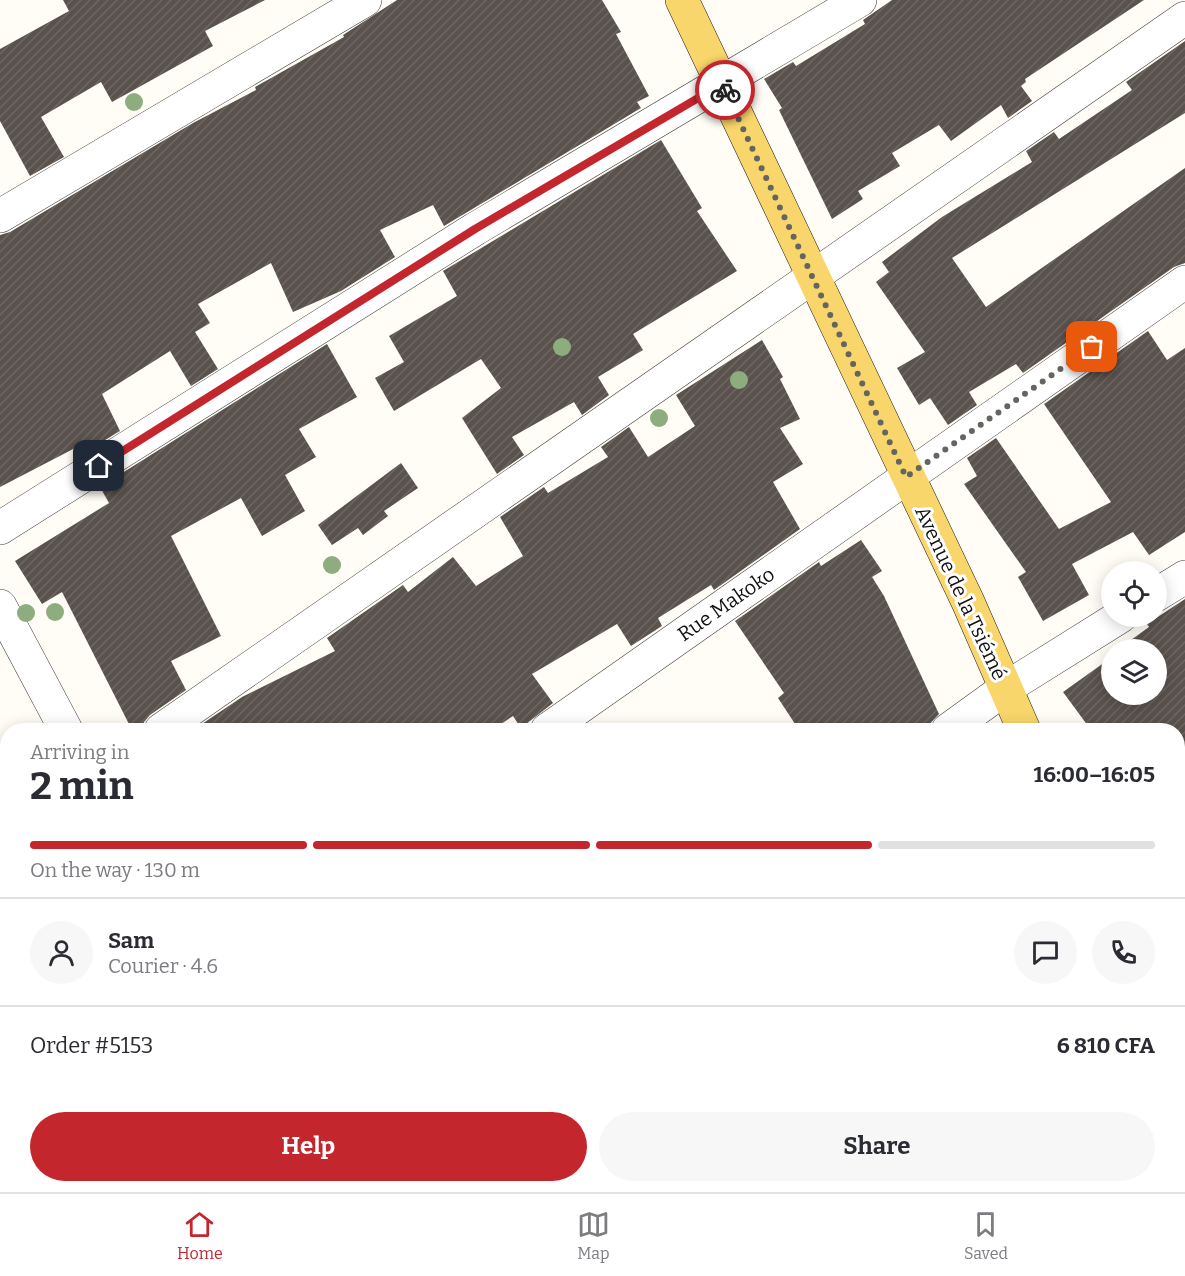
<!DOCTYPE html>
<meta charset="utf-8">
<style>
:root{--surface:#fff;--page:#f7f7f7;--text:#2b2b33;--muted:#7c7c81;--line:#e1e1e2;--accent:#c4262e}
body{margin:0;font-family:Bitter,serif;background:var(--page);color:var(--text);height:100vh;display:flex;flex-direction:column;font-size:22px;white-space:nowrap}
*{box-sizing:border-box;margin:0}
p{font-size:20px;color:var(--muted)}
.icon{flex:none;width:33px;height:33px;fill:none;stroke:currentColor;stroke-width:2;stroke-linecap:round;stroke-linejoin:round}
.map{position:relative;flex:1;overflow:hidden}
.sheet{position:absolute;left:0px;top:723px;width:1185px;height:470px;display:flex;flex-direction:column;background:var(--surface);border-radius:24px 24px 0 0;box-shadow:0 3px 15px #0003}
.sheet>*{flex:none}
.controls{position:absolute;left:1101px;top:561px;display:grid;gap:12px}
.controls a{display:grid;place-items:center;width:66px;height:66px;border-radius:50%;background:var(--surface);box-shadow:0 3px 15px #0003;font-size:30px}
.pin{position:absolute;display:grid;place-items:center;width:51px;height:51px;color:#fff;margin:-26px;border-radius:12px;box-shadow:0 3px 9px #0006}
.courier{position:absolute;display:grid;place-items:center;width:60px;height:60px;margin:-30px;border:4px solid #c4262e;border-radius:50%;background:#fff;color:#222;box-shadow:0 2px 8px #0007}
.summary em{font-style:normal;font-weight:700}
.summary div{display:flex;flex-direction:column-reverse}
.summary{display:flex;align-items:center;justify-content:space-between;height:102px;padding:0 30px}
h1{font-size:39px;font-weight:700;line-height:45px}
.bar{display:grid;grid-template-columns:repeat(4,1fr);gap:9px 6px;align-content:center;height:72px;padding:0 30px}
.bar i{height:8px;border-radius:4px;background:var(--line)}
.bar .on{background:var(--accent)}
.bar p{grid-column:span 4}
.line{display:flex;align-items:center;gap:15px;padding:0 30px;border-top:2px solid var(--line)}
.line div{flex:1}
.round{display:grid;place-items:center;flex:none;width:63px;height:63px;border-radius:32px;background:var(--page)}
.cta{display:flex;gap:12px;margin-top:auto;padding:12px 30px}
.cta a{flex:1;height:69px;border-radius:36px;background:var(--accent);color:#fff;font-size:24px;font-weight:700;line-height:69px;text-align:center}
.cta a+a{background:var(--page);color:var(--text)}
.tabs{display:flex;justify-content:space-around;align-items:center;height:84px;border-top:2px solid var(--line);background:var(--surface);font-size:16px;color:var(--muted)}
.tabs a{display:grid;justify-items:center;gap:3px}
.tabs .on{color:var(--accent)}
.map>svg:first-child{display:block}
.building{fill:url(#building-hatch)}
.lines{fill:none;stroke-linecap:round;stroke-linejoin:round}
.minor-casing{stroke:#444;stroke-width:34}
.major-casing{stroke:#222;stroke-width:34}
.minor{stroke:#fff;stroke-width:33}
.major{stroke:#f9d66b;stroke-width:33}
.tree{fill:#8dad7f}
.done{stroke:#646461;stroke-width:6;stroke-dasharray:0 10.8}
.route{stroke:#c4262e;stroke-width:8}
.labels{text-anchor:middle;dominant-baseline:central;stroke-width:6;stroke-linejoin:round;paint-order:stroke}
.street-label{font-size:20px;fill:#111;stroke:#fff}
</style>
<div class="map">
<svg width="1185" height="1192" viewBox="0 0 1185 1192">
<defs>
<pattern id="building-hatch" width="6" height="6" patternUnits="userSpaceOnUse" patternTransform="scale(1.5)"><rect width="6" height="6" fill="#5a524d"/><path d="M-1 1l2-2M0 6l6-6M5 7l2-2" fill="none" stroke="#6d6662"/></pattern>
</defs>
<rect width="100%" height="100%" fill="#fffdf5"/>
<path class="building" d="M 63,0 L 265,0 L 205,31 L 213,46 L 112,102 L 101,82 L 41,117 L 64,157 L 30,176 L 0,121 L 0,49 L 69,11 Z
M 397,0 L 602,0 L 621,32 L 616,34 L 649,96 L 637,102 L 641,108 L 444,226 L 433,205 L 380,230 L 395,257 L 341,291 L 293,312 L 271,263 L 198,304 L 210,323 L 195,332 L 218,369 L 191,386 L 170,351 L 102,394 L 120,431 L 82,454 L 79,446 L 0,487 L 0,235 L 10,232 L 193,123 L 256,90 L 255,87 L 344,37 L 343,35 Z
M 892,0 L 1144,0 L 1025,79 L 1026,82 L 1021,86 L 1032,101 L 1008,118 L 1001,105 L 951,141 L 939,125 L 892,153 L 900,166 L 858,191 L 863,199 L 832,219 L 779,110 L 782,108 L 764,79 L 793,62 L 796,66 L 865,24 L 863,20 Z
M 1185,41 L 1185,113 L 952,258 L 986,307 L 1185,168 L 1185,263 L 1174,267 L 1023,373 L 1016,364 L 969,392 L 977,405 L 948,425 L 930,398 L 919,405 L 897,368 L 925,352 L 876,282 L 889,272 L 882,262 L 942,217 L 1032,162 L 1026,151 L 1054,132 L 1059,139 L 1132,90 L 1126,82 Z
M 661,140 L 702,208 L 697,211 L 737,271 L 633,334 L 643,350 L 598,377 L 609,395 L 582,415 L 574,402 L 512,437 L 524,455 L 497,474 L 462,418 L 501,388 L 481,359 L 394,411 L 375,378 L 404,362 L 389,336 L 457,296 L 443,271 Z
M 1148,331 L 1167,360 L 1185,348 L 1185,532 L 1149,555 L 1133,532 L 1072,564 L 1089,595 L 1043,621 L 1018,577 L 1026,572 L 964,484 L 977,476 L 967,458 L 996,438 L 1059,529 L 1111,502 L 1044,404 Z
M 762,340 L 783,377 L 780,379 L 800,419 L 780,428 L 803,464 L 773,482 L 800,529 L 714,590 L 711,585 L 658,618 L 662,626 L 631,646 L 617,624 L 532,674 L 553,703 L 521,728 L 513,716 L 492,730 L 193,730 L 242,697 L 335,651 L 327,638 L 403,585 L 408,592 L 453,557 L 476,586 L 523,556 L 500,517 L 544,487 L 548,493 L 608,457 L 601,447 L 629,427 L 648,457 L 695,426 L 676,395 Z
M 327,344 L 357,397 L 299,429 L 316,457 L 285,475 L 305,511 L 262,536 L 241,498 L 171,536 L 221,636 L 171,661 L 186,690 L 150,715 L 144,722 L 142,730 L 132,730 L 62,592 L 42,604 L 15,561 L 109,503 L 100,487 Z
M 401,463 L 418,488 L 384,511 L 388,516 L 363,535 L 358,528 L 332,545 L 318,525 Z
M 861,540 L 882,571 L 872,577 L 884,596 L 939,714 L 924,730 L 799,730 L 778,698 L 784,693 L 735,621 L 819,562 L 821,566 Z
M 1185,599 L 1185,765 L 1178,754 L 1178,730 L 1091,730 L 1063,692 L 1112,657 L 1112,694 L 1156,694 L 1156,650 L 1117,650 L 1149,627 L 1147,624 Z"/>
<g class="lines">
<defs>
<path id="minor" d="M 0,216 L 365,0
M 0,528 L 475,229 L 860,0
M 1156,595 L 1185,577
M 0,606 L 66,730
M 161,730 L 1185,18
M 547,730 L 1185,282
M 948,730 L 1006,688 L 1121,616
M 0,843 L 8,837
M 1178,914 L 1185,908
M 0,1121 L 8,1115
M 311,1185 L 314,1192
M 336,1192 L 345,1185
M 839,1192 L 847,1185"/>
<path id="major" d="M 682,0 L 968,602 L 1024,730
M 1178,1063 L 1185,1078"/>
</defs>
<use href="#minor" class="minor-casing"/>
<use href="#major" class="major-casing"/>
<use href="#minor" class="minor"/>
<use href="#major" class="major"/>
</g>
<g class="tree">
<circle cx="134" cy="102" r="9"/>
<circle cx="562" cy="347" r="9"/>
<circle cx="739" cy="380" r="9"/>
<circle cx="659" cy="418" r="9"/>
<circle cx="332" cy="565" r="9"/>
<circle cx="55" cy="612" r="9"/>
<circle cx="26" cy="613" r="9"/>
</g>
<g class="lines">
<path class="done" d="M 725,90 L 906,477 L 1092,347"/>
<path class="route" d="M 99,466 L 475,229 L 722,84 L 725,90"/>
</g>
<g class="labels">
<g class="street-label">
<text transform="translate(961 593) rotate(65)">Avenue de la Tsiémé</text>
<text transform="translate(726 604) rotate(-35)">Rue Makoko</text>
</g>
</g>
</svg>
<div class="controls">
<a><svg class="icon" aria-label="locate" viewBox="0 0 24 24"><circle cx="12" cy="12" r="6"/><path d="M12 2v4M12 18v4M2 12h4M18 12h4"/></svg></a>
<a><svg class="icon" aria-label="layers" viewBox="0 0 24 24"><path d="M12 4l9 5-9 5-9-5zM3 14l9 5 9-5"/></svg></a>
</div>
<div class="pin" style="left:1092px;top:347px;background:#ea580c"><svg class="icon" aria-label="bag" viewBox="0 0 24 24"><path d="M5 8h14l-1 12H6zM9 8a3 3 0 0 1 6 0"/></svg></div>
<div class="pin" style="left:99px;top:466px;background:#1f2937"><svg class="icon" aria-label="home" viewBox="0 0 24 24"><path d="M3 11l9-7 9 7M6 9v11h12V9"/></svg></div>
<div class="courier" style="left:725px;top:90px"><svg class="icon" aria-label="bike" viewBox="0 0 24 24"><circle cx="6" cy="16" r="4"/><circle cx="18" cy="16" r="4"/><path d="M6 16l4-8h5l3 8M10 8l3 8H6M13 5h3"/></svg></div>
<section class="sheet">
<div class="summary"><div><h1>2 min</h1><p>Arriving in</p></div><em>16:00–16:05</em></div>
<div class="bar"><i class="on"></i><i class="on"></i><i class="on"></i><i></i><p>On the way · 130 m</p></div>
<div class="line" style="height:108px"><a class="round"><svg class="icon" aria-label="person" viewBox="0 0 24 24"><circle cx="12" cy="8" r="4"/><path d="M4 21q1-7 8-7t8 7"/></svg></a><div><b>Sam</b><p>Courier · 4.6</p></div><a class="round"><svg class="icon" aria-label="chat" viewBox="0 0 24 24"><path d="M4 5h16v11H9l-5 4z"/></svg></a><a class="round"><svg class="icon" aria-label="phone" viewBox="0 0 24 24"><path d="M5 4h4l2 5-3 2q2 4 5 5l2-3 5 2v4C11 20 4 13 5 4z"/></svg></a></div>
<div class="line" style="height:78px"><div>Order #5153</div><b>6 810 CFA</b></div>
<div class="cta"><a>Help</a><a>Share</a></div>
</section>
</div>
<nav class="tabs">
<a class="on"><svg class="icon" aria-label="home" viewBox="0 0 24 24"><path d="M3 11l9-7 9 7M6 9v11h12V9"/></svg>Home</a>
<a><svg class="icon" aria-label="map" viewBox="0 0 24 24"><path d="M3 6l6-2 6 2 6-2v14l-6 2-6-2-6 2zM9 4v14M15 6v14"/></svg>Map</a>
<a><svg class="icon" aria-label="saved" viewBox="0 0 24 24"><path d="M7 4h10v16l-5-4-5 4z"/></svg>Saved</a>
</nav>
